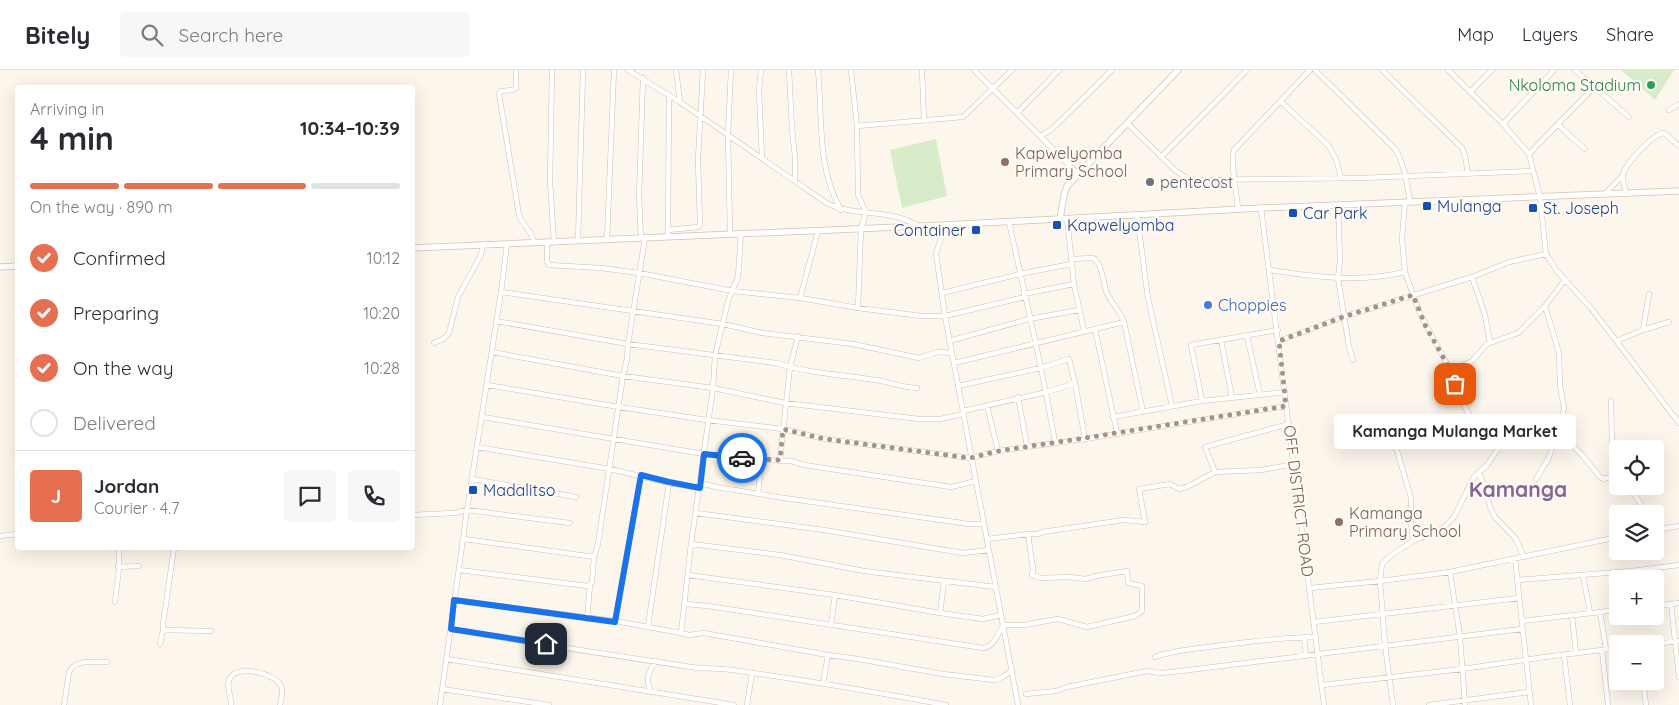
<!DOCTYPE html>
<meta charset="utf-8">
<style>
:root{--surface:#fff;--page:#f7f7f7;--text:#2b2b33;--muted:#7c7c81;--line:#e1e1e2;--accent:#e76f51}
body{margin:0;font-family:Quicksand,sans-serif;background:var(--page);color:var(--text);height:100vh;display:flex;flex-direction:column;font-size:19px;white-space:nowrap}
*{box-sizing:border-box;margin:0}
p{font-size:16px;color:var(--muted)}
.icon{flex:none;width:28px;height:28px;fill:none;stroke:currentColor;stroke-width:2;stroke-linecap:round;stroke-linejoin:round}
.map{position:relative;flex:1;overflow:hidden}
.details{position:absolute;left:15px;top:15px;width:400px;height:465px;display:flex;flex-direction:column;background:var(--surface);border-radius:5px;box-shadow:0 5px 20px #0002}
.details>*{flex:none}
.buttons{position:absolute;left:1609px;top:370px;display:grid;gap:10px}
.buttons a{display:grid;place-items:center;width:55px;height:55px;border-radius:5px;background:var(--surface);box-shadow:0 5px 20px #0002;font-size:25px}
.pin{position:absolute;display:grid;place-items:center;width:42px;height:42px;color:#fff;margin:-21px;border-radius:10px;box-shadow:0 2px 8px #0006}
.courier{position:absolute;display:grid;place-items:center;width:50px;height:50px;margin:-25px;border:4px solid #1a73e8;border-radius:50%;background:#fff;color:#222;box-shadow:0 1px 6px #0007}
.bubble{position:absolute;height:35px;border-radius:5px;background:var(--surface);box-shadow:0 5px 20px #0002;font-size:16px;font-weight:800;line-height:35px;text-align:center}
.head em{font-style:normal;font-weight:800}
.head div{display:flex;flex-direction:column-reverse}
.head{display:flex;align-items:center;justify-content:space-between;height:85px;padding:0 15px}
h1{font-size:32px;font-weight:800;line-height:38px}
.bar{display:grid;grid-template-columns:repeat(4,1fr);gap:8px 5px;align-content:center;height:60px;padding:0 15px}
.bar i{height:6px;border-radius:4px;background:var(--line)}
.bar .active{background:var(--accent)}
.bar p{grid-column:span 4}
.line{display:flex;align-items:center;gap:12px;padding:0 15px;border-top:1px solid var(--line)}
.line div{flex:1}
.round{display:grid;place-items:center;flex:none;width:52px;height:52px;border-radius:5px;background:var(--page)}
ol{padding:0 15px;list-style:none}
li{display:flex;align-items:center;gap:15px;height:55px}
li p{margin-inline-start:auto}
li .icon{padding:5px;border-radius:50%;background:var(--accent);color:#fff;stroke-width:4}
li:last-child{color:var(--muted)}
li i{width:28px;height:28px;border:2px solid var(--line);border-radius:50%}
header{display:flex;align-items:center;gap:30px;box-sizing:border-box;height:70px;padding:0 25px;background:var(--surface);border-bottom:1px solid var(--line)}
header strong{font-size:24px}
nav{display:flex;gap:28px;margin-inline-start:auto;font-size:18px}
.search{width:350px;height:45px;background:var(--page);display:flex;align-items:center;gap:12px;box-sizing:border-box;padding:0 18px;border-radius:5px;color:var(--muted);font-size:19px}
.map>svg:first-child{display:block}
.green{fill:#d8ecc9}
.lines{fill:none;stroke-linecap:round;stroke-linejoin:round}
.street-casing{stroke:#d1beb0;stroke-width:5.5}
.secondary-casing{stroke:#d6c0b0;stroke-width:7}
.street{stroke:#fff;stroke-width:4.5}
.secondary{stroke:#fff;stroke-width:5.5}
.done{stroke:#a89285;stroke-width:5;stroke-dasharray:0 9}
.route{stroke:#1a73e8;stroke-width:6}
.leisure-dot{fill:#2e9e5b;stroke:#fffaf3;stroke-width:2}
.education-dot{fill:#8d6e63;stroke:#fffaf3;stroke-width:2}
.worship-dot{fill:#6b7280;stroke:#fffaf3;stroke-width:2}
.transit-dot{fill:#1a4fb4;stroke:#fffaf3;stroke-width:2}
.shop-dot{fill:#3f7fe0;stroke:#fffaf3;stroke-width:2}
.labels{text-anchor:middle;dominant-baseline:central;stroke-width:4.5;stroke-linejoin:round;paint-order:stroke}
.leisure-label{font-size:16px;fill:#27864d;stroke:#fffaf3;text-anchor:end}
.education-label{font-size:16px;fill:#785e54;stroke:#fffaf3;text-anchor:start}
.worship-label{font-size:16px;fill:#5b616d;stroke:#fffaf3;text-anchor:start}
.transit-label{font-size:16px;fill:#164399;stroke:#fffaf3;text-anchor:start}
.shop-label{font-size:16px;fill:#366cbe;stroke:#fffaf3;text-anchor:start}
.street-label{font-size:16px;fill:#7a5c4d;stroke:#fffaf3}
.district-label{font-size:21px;font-weight:bold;fill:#846695;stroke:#fffaf3}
</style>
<header>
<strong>Bitely</strong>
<div class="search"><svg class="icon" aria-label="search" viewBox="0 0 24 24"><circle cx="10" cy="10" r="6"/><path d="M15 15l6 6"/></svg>Search here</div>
<nav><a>Map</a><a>Layers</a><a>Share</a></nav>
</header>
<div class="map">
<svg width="1679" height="635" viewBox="0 0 1679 635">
<rect width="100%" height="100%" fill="#fdf6ec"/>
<path class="green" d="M 1621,0 L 1674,0 L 1655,30 Z
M 936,69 L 947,126 L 902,138 L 890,80 Z"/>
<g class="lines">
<defs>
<path id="street" d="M 516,0 L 516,18 L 513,20 L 501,21 L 499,24 L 519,145 C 523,157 531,158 534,173
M 552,0 L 550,112 L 554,172
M 628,0 L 680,32 L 828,134 C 857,147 889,138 918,156
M 676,0 L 680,32
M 761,0 L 759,21 L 762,88
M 789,0 L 792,59 L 795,87 L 795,111
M 818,0 C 823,47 816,97 841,140
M 851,0 L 857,56 L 858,125 L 866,142 L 861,159 L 858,238
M 922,0 L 924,50
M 974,0 L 1078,104
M 1315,0 L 1395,79 C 1405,95 1407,114 1410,132
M 1382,0 L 1462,78 L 1465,86 L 1468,104
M 1448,0 L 1503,54 L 1529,84 L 1540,127 L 1546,184 L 1557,201 L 1591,238 L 1679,353
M 1575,0 L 1629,47
M 1470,22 L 1492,0
M 1281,32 L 1328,75 L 1336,89 L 1341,107
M 1669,40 L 1679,34
M 1018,42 L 1059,0
M 1127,53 L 1176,101 L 1185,107 L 1195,110 L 1362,108 L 1533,101
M 1503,54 L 1554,0
M 1558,55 L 1585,79
M 857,56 L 963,47 L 1012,0
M 1040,66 L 1051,60 L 1112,0
M 1529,84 L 1594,17
M 1161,87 L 1247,0
M 1626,124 C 1625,118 1622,109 1623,104 C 1627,92 1653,64 1664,63 L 1679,76
M 1604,125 L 1623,105
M 1405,132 L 1402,169 L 1405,202 L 1420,244 L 1451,301 L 1460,327 L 1473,353
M 1339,135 L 1339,159 L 1340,191 L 1338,208 L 1349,277 L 1353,290
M 1261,138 L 1324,635
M 1238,139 C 1237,123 1230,95 1234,80 L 1310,0
M 1137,145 L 1148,228 L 1172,336
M 1067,148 L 1074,214 L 1084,261
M 1009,152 C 1025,226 1043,299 1055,373
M 945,155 L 936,184 L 945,246 L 1018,635
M 668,160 L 698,157 L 700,155 L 698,90 L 703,0
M 730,164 L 728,65 L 731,0
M 668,167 L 669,26
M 641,168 L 639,126 L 643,8
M 607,169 L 614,0
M 578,171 L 583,0
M 547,172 L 547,191 L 549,195 L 601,198 L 639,203 L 733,221 L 800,228 L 858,238 L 922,246 L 945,246 L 1025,227
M 1071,189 L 1093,188 C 1102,193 1103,211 1106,221 C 1110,232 1120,240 1124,252 L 1143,342
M 1270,200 C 1315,207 1359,213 1405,202
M 1472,207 L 1485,245 L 1490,273
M 501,222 L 723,254 L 762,263 L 853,274 L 919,288 L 938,282 L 952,283
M 942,223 L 1020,204 L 1071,194
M 1024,224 L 1074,214
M 800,228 L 818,161
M 496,251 L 628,274 L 776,293 C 808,303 842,305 875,310 C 890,312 900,317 917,318
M 1095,259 L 1117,363
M 1643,260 L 1649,224
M 1247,266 L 1260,325
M 1221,270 L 1232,328
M 949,271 L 1029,249 L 1079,240
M 1279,271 L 1343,247 L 1472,207 L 1509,192 L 1546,184
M 1616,271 L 1643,260 L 1669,252
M 434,273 L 443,269 L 449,263 L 458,227 L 481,185 L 483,175
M 492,282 L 623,306 L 713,318 L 785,333 L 919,349 L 940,349 L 963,344
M 954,293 L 1124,252
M 1451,301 L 1472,291 L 1487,274 L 1518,263 L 1545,236 L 1565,210
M 487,315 L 619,337 L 707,350
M 958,316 L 1041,298 L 1069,289 L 1075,313 L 1085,369
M 1018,327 L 1027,376
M 1202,331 L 1191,275 L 1278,260
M 1611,331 L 1612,378 L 1618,399
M 987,336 L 998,381
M 963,341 L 1047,322 L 1075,313
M 483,347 L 704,384 L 762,390 L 758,423
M 1113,347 L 1202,331 L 1285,322
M 708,350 L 783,359 L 825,369 L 970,388 L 998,381 L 1085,369 L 1286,336
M 1390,357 L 1411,428 L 1411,453 L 1413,471
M 1559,362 L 1583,386 L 1600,407 L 1603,409 L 1618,405
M 477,377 L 610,399 L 669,413 L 699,418
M 762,390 L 791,391 L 804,395 L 951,417 L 976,411
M 780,390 L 790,297 L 798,266
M 1215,402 L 1205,377 L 1289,354
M 1478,403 L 1486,418 L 1490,437 L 1495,447 L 1516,469 L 1524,487
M 472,409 L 576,427
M 1536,409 L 1548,389 L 1559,362 L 1564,338 L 1560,315 L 1559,283 L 1545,236
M 700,413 L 716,417 L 784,428 L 969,454 L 983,454
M 1628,416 L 1648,444
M 696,443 L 824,460 L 963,483 L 989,480
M 412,445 L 454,443 L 467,440 L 570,453
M 1655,453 L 1659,459
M 1655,460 L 1679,456
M 0,466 L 18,464
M 464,469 L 594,487 L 598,474 L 623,306 L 627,289 L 628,274 L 645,168
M 987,469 L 1028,464 L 1038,464 L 1042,462 L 1124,450 L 1145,452 L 1139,419 L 1170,414 L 1179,419 L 1187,417 L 1215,402 L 1262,400 L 1294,394
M 691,474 L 780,485 L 864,501 L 995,517
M 174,478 L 163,554 L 163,560 L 211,561
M 1515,489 L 1531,635
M 118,497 L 139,496
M 459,500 L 587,516 L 590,515 L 592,512 L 594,487
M 1450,502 L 1460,567 L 1465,635
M 688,505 L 835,525 L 940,543 L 944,512
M 1583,505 L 1590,543
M 1517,510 L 1631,501 L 1679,495
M 1310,518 L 1380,511 L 1450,502 L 1618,467
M 455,530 L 615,551 L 681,563 L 691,474 L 713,318 L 715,286 L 728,231 L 738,207 L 741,163
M 115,532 L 119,499 L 119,478
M 685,534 L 708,536 L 983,578 C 994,577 998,564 1003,555 L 1024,555 L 1058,549 L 1087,557 L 1135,546 L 1142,541 L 1142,516 L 1128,513 L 1127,501 L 1096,506 L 1086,509 L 1069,507 L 1041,508 L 1032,505 L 1033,499 L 1028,464
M 1671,534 L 1679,607
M 1655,536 L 1679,533
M 1600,542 L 1606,579
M 940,543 L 983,549 L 1001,545
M 1572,545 L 1576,583
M 587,549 L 590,515
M 615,551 L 641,405
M 1522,551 L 1618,540
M 1314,552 L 1519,528
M 831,555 L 835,525
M 648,556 L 669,413
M 451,559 C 531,573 611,585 691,597 C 704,599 719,598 732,600 C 804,610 875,622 946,635
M 681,563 L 689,565 L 704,563 L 828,585 L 858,589 L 943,604 L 994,610 L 1003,607 L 1012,600
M 1304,567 L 1306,586
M 160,574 L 163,560
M 1655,574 L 1679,571
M 1602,580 L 1608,635
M 1564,585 L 1570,635
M 1155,587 C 1174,580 1195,579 1215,576 C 1249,572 1282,567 1316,567
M 447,589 L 734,635
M 1643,611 L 1646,635
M 823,614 L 828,585
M 1322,615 L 1462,599 L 1545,587 L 1618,578
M 442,619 L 549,635
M 651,622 C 645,609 648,602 656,591
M 1026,624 L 1056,621 L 1067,617 L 1147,601 L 1161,603 L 1181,601 L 1522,559
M 64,635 L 69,602 C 76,589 93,592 107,592
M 231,635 C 232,627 225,616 230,608 C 238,594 275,603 281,616 C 284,622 281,629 280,635
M 440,635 L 467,440 L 501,222 L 507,174
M 747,635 L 752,604
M 1393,635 L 1385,575 L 1380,511 L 1382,494 L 1393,484 L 1413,471 L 1436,462 L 1445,456 L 1454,447 L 1474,407 L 1488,394 L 1505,368 L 1513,361 L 1535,350
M 1429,635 L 1529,622"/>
<path id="secondary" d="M 1060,149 L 1064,125 L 1067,116 L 1178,0
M 412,178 L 945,155 L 1261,138 L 1679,121
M 0,197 L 18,196"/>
</defs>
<use href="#street" class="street-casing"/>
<use href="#secondary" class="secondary-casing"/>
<use href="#street" class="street"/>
<use href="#secondary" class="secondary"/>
</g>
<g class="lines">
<path class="done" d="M 742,388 L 780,390 L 783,359 L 825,369 L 970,388 L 998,381 L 1085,368 L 1286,336 L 1279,271 L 1343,247 L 1413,225 L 1426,257 L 1451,301 L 1455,314"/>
<path class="route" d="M 546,574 L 451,559 L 454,530 L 615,552 L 641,405 L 669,412 L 700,418 L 704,384 L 742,388"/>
</g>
<circle class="leisure-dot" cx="1651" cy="15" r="5"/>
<g class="education-dot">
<circle cx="1005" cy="92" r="5"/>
<circle cx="1339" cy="452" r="5"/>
</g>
<circle class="worship-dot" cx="1150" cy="112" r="5"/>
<g class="transit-dot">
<rect x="1422" y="131" width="10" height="10" rx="2.5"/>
<rect x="1528" y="133" width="10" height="10" rx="2.5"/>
<rect x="1288" y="138" width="10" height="10" rx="2.5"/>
<rect x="1052" y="150" width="10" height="10" rx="2.5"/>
<rect x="971" y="155" width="10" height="10" rx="2.5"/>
<rect x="468" y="415" width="10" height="10" rx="2.5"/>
</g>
<circle class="shop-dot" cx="1208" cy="235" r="5"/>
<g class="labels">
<g class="leisure-label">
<text x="1641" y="15">Nkoloma Stadium</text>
</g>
<g class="education-label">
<text x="1015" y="83">Kapwelyomba<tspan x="1015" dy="18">Primary School</tspan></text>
<text x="1349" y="443">Kamanga<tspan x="1349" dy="18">Primary School</tspan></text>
</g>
<g class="worship-label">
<text x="1160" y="112">pentecost</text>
</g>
<g class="transit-label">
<text x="1437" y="136">Mulanga</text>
<text x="1543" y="138">St. Joseph</text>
<text x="1303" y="143">Car Park</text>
<text x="1067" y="155">Kapwelyomba</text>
<text x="966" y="160" text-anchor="end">Container</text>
<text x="483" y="420">Madalitso</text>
</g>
<g class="shop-label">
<text x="1218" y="235">Choppies</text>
</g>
<g class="street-label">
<text transform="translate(1299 431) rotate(83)">OFF DISTRICT ROAD</text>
</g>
<g class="district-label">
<text x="1518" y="419">Kamanga</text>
</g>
</g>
</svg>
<div class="buttons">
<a><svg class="icon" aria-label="locate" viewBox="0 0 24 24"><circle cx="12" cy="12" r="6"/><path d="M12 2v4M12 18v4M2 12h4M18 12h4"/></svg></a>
<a><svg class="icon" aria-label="layers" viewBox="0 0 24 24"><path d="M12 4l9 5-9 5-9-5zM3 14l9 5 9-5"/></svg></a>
<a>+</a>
<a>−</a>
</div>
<div class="pin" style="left:1455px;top:314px;background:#ea580c"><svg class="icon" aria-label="bag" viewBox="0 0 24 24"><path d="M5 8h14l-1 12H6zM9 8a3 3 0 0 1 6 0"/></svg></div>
<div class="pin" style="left:546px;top:574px;background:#1f2937"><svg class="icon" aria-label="home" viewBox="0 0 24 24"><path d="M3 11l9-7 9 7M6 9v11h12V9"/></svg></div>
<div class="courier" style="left:742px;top:388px"><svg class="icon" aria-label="car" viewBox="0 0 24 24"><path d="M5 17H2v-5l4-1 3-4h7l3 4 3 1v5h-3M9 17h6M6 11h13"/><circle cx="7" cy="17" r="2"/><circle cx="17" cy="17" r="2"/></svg></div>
<div class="bubble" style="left:1334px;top:344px;width:242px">Kamanga Mulanga Market</div>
<section class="details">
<div class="head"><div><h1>4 min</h1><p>Arriving in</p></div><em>10:34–10:39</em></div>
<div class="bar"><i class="active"></i><i class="active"></i><i class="active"></i><i></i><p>On the way · 890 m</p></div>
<ol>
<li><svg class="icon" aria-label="check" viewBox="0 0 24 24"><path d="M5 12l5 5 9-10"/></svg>Confirmed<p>10:12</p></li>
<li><svg class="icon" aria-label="check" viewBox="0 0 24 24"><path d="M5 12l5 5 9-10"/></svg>Preparing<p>10:20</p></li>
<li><svg class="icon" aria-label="check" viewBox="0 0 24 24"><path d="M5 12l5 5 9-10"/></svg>On the way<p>10:28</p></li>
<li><i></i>Delivered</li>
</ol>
<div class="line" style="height:90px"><b class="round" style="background:var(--accent);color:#fff">J</b><div><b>Jordan</b><p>Courier · 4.7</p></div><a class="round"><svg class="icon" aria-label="chat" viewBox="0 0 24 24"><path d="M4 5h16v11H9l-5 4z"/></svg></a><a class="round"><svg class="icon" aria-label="phone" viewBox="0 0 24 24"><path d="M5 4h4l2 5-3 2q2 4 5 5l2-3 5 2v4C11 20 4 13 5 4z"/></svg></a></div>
</section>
</div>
